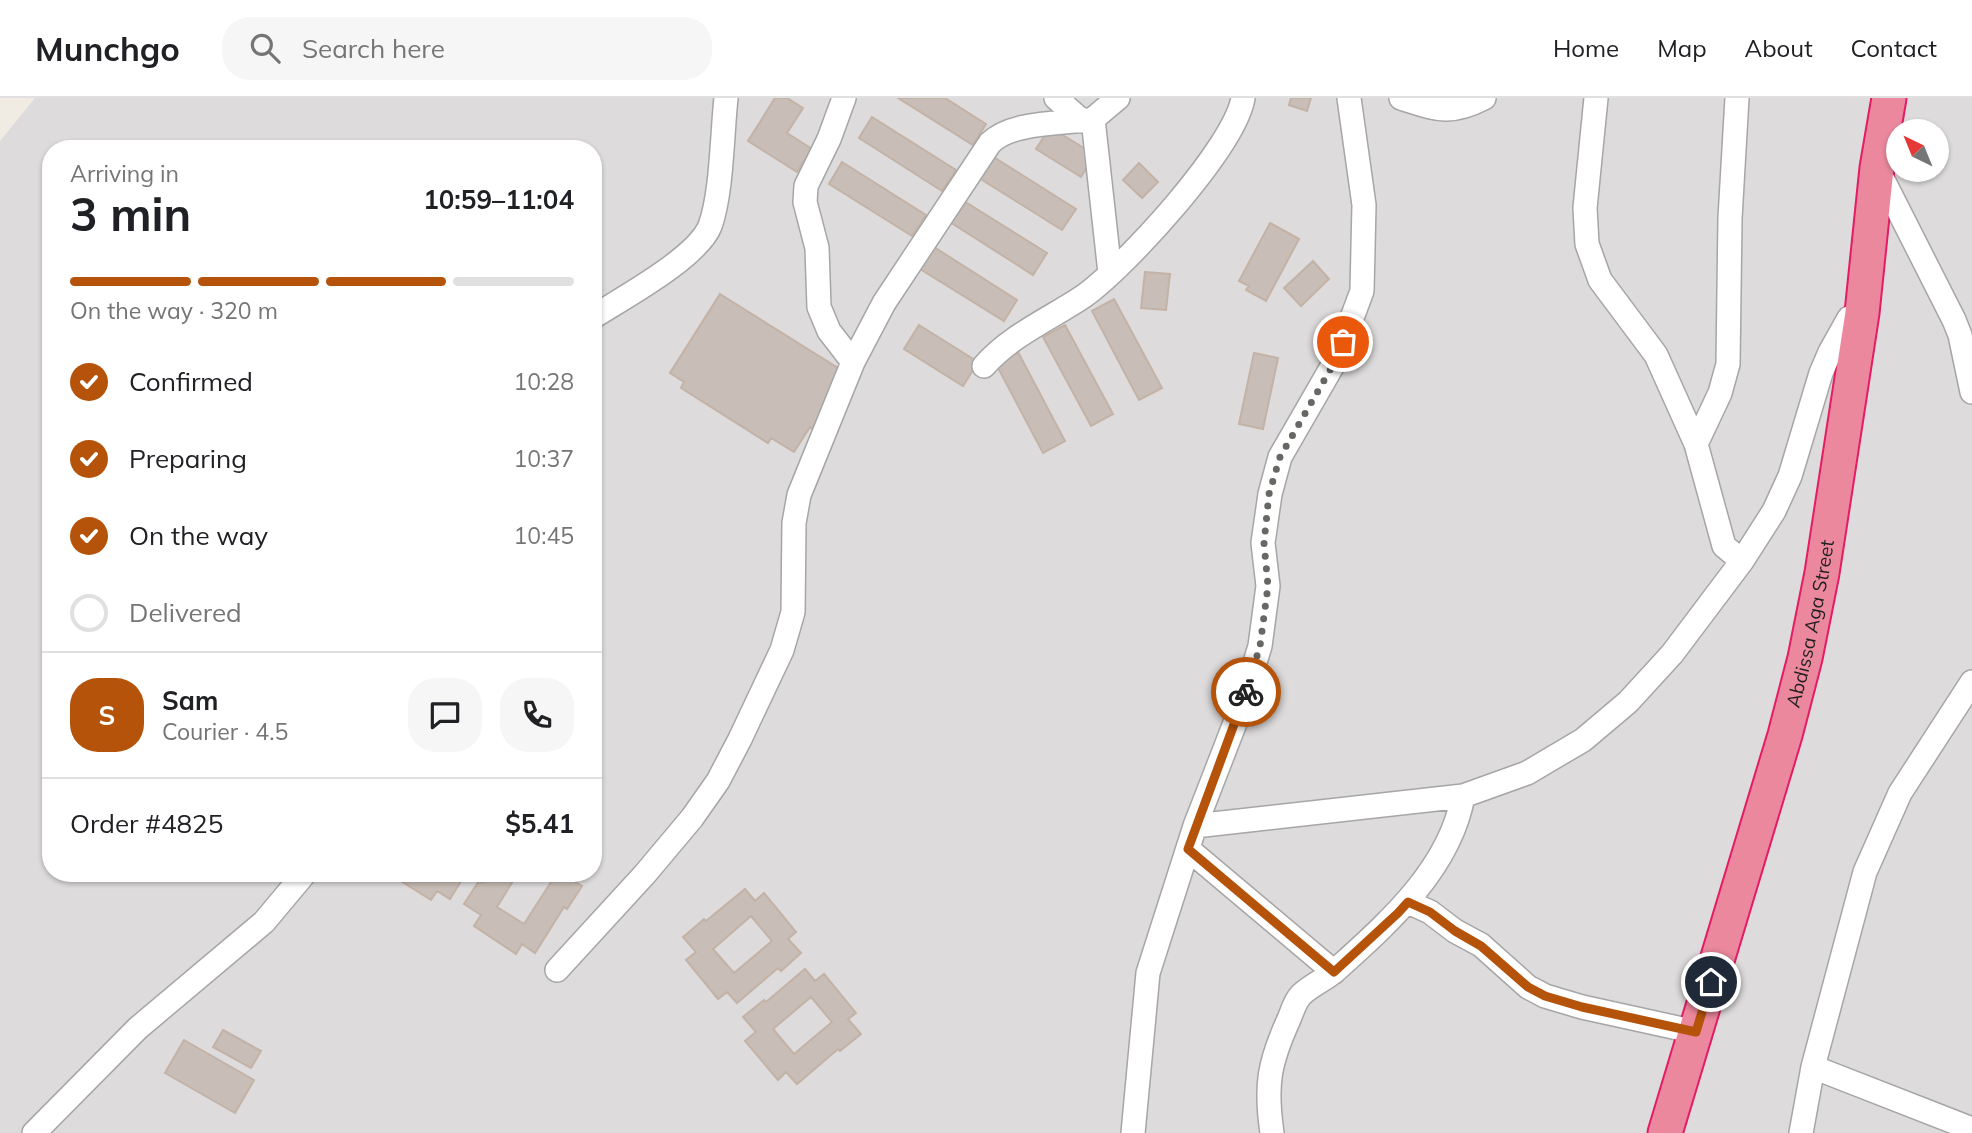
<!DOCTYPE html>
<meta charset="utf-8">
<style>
:root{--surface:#fff;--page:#f6f6f6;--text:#202124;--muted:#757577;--line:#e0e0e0;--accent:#b45309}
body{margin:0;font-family:Mulish,sans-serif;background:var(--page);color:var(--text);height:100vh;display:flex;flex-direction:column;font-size:26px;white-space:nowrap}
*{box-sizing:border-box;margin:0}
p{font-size:23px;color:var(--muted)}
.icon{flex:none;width:38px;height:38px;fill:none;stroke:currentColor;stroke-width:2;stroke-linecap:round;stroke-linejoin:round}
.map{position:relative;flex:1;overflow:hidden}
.details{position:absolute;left:42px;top:42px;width:560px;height:742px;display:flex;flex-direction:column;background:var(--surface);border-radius:28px;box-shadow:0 2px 5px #0004}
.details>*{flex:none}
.needle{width:46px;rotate:317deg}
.buttons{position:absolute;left:1886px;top:21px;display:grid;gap:14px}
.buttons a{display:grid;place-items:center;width:63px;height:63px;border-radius:50%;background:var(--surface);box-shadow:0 2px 5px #0004;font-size:35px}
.pin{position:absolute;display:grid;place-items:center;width:60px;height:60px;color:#fff;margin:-30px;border:4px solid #fff;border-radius:50%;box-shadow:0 2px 7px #0007}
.courier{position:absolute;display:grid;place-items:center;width:70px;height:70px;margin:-35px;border:5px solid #b45309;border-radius:50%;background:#fff;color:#222;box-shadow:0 2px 9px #0007}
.overview em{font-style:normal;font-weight:700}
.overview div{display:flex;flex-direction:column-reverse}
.overview{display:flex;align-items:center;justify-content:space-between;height:119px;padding:0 28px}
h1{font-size:46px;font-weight:700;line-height:52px}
.bar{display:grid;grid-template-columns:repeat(4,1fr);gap:10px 7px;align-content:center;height:84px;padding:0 28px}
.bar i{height:9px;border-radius:5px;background:var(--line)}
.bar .on{background:var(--accent)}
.bar p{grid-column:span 4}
.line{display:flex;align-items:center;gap:18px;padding:0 28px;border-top:2px solid var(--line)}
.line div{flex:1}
.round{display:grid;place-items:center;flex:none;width:74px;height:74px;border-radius:28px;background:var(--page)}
ol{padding:0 28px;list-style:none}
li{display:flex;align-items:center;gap:21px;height:77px}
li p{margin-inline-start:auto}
li .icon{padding:7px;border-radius:50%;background:var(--accent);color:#fff;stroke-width:4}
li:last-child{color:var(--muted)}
li i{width:38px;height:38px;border:4px solid var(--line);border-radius:50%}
header{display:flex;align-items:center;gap:42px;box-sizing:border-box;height:98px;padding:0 35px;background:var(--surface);border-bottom:2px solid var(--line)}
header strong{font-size:33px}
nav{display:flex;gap:38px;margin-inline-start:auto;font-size:24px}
.search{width:490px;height:63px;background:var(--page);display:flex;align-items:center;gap:18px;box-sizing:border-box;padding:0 24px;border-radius:28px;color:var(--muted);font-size:26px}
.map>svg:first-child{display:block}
.residential{fill:#dddbdc;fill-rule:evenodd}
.building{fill:#c8beb7;stroke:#c3b2a6;stroke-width:2;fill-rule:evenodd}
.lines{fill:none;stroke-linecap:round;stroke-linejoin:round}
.minor-casing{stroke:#a6a6a6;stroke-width:26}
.highway-casing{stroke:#e41b65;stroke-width:37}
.minor{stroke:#fff;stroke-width:23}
.highway{stroke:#eb889d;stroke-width:33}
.done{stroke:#686764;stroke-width:7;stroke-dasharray:0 12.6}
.route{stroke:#b45309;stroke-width:9}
.labels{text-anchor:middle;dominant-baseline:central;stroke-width:7;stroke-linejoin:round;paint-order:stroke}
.street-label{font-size:19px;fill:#1f1f1f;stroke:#fff}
</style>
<header>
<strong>Munchgo</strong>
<div class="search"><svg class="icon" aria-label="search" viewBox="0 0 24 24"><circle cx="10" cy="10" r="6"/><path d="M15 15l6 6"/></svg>Search here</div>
<nav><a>Home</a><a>Map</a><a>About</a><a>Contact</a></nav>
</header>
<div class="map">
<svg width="1972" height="1035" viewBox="0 0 1972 1035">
<rect width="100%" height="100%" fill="#f0ece4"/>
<path class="residential" d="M 35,0 L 1972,0 L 1972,1035 L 0,1035 L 0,43 ZM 1899,33 L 1937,33 L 1937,72 L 1899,72 ZM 51,51 L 593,51 L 593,775 L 51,775 Z"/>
<path class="building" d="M 775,0 L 787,0 L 803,10 L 787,35 L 812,51 L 797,74 L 748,43 Z
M 898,0 L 945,0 L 986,26 L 973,47 Z
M 1291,0 L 1311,0 L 1307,13 L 1289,7 Z
M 872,19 L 956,72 L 942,93 L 859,40 Z
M 1050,29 L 1095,57 L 1081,79 L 1036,51 Z
M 992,58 L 1076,111 L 1062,132 L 979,80 Z
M 842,64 L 926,117 L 912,138 L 829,86 Z
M 1139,65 L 1158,84 L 1142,100 L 1123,82 Z
M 964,103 L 1047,155 L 1033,177 L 950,124 Z
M 1270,125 L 1299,141 L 1266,203 L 1246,192 L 1249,188 L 1239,183 Z
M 934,149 L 1017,202 L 1004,223 L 920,171 Z
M 1313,163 L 1329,181 L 1301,208 L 1284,190 Z
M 1145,174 L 1170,176 L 1166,212 L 1141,210 Z
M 720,196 L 841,272 L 814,332 L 810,329 L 794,354 L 771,340 L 768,345 L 681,290 L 684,284 L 670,275 Z
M 1114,201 L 1162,290 L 1139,302 L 1092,213 Z
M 919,227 L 978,264 L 963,288 L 904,251 Z
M 1065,227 L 1113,316 L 1091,328 L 1043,239 Z
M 1018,254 L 1065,343 L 1043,355 L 996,266 Z
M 1254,255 L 1278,260 L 1263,331 L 1239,326 Z
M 388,775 L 466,775 L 450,801 L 437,793 L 431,802 Z
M 488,775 L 518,775 L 497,809 L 524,826 L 551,784 L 536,775 L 567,775 L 566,778 L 582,788 L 567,811 L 564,809 L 535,855 L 522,846 L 516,856 L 474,828 L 481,817 L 464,806 L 479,783 L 482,785 Z
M 745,791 L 755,803 L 764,795 L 796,834 L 788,841 L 801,855 L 781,873 L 778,870 L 737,905 L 727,894 L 718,901 L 686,862 L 696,854 L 683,839 L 704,821 L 706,823 ZM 751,818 L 772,843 L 734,875 L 713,851 Z
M 805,871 L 815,883 L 824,876 L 856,915 L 848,921 L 861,936 L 840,953 L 838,951 L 797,986 L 786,974 L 778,982 L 745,943 L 756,934 L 743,919 L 764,902 L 766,904 ZM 811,899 L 832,924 L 794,956 L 773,931 Z
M 223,932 L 261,953 L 251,970 L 213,949 Z
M 184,942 L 254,982 L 235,1015 L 165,975 Z"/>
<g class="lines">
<defs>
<path id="minor" d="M 844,0 L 829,41 L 806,88 L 805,104 L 817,150 L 819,209 L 829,233 L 853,264
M 1056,0 L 1082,23
M 1401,0 C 1436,11 1449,18 1484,0
M 1596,0 L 1585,110 L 1587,146 L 1600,182 L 1656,257 L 1696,346 L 1724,448 L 1742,463
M 1878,72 L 1954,222 L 1960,237 L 1972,294
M 1110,175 L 1093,21 L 1118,0
M 593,219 C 623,200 697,160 710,128 C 722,95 722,36 726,0
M 984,268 C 1011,237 1050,221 1084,198 C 1126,168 1235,49 1243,0
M 1696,346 L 1720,295 L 1728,266 L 1730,120 L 1737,0
M 1195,728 L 1463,698 L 1527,675 L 1583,642 L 1628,604 L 1672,556 L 1742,463 L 1774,413 L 1790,378 L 1821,275 L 1830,254 L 1849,220 L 1862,215
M 1188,751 L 1334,874
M 1408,804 L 1430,814 L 1455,833 L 1481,847 L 1528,889 L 1545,898 L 1582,909 L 1696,934
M 557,872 L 645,776 L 692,720 L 718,683 L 740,641 L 782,552 L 793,514 L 794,425 L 799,397 L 853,264 L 884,205 L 990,45 C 1012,23 1063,26 1093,21
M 1813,969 L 1972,1031
M 34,1035 L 138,930 L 264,824 L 305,775
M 1133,1035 L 1148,875 L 1195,728 L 1242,607 L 1260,548 L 1268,488 L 1263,445 L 1270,396 L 1280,359 L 1337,260 L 1362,193 L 1364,107 L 1349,0
M 1272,1035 C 1265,987 1269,965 1289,921 C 1292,914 1295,903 1301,897 C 1311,887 1325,882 1336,872 C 1388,825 1450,771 1463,698
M 1801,1035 L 1813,969 L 1865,774 L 1900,695 L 1972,584"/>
<g id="highway">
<path id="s1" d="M 1665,1035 L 1785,637 L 1805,560 L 1822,475 L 1862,215 L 1877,70 L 1889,0"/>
</g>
</defs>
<use href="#minor" class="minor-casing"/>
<use href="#highway" class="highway-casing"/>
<use href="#minor" class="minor"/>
<use href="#highway" class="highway"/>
</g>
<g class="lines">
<path class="done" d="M 1246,594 L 1260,548 L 1268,488 L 1264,445 L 1269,396 L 1280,359 L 1337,260 L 1343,244"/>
<path class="route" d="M 1246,594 L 1188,751 L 1334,874 L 1398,815 L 1408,804 L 1430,814 L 1455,833 L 1481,848 L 1528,889 L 1545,898 L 1582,909 L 1696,934 L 1711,884"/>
</g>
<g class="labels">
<g class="street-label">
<text stroke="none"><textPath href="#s1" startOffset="530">Abdissa Aga Street</textPath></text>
</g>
</g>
</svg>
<div class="buttons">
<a><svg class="needle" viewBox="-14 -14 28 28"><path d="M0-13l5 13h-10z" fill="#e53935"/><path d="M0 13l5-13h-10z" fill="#757577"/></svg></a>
</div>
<div class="pin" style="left:1343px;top:244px;background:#ea580c"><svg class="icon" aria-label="bag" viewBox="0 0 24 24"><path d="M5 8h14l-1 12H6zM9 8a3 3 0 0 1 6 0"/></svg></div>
<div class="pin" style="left:1711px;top:884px;background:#1f2937"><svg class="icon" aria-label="home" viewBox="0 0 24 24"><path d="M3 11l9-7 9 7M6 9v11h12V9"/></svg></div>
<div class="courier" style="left:1246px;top:594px"><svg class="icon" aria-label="bike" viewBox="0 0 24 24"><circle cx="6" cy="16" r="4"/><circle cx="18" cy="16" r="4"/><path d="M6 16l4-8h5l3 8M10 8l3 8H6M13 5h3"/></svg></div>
<section class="details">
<div class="overview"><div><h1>3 min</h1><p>Arriving in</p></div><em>10:59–11:04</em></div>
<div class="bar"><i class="on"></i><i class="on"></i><i class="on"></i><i></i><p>On the way · 320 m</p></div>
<ol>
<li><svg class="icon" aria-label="check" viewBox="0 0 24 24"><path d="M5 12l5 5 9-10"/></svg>Confirmed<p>10:28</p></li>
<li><svg class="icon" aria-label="check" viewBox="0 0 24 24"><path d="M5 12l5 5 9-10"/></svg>Preparing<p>10:37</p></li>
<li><svg class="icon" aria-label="check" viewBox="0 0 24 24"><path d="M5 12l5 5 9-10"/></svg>On the way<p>10:45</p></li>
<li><i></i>Delivered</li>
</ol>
<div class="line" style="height:126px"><b class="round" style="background:var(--accent);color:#fff">S</b><div><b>Sam</b><p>Courier · 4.5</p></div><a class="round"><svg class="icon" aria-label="chat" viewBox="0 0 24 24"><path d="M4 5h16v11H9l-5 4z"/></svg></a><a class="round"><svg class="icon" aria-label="phone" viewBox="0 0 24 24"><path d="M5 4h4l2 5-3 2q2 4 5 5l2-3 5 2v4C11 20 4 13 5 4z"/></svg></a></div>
<div class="line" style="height:91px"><div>Order #4825</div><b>$5.41</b></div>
</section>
</div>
